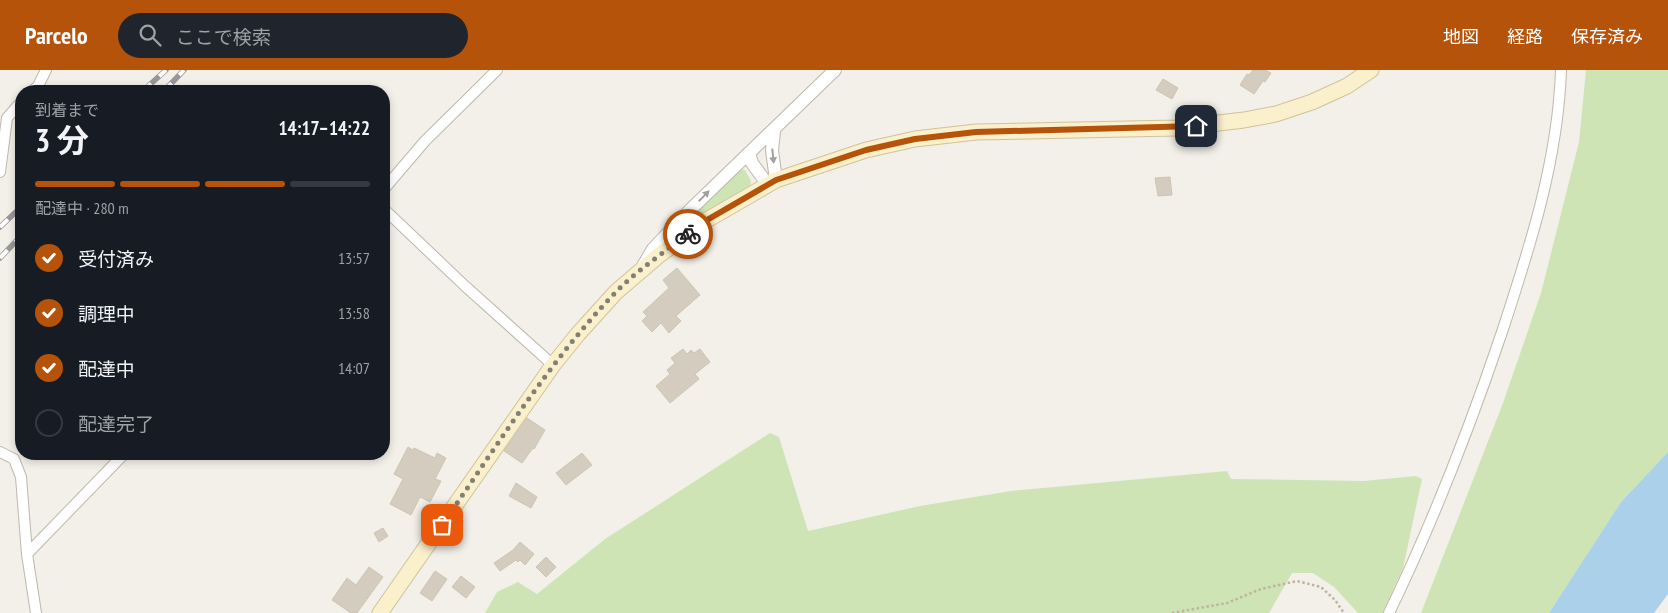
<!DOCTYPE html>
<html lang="ja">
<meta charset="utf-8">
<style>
:root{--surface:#171b24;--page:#20242c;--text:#f1f3f6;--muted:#9ea1a6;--line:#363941;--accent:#b45309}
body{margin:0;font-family:"PT Sans Narrow","Noto Sans JP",sans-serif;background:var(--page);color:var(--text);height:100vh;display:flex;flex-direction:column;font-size:19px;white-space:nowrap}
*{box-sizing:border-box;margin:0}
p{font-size:16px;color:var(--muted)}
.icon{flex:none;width:28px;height:28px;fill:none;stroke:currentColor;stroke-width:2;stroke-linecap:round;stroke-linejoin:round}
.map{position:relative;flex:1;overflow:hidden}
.sheet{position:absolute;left:15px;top:15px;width:375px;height:375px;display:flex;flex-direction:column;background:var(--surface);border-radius:20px;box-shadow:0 2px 8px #0003}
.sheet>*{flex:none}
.pin{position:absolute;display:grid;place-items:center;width:42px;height:42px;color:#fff;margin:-21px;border-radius:10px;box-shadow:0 2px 8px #0006}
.courier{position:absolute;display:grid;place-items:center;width:50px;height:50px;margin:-25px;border:4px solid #b45309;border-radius:50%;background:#fff;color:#222;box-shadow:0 1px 6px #0007}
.head em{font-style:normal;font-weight:700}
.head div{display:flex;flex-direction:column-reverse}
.head{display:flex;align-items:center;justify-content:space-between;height:85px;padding:0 20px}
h1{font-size:32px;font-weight:700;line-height:38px}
.bar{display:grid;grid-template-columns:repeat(4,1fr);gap:8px 5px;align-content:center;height:60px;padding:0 20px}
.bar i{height:6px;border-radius:4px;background:var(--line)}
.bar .current{background:var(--accent)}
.bar p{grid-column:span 4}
ol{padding:0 20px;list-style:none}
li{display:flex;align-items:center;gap:15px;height:55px}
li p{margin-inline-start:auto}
li .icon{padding:5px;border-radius:50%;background:var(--accent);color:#fff;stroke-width:4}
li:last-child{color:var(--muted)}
li i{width:28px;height:28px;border:2px solid var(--line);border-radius:50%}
header{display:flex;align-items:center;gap:30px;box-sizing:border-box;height:70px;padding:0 25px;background:var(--accent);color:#fff}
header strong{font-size:24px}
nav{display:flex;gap:28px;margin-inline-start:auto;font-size:18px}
.search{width:350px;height:45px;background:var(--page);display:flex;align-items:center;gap:12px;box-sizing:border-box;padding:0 18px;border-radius:28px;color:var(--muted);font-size:19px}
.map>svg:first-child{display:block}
.green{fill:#cee4b5}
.water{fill:#abd0ea}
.building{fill:#d4ccbf;stroke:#cec4b3}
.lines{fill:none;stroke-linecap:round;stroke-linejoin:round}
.minor-casing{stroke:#beb8ac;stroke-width:12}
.tertiary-casing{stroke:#beb8ac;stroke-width:14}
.secondary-casing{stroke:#cfc39c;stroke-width:17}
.path{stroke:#beb49f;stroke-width:2.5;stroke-dasharray:2.5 2.5;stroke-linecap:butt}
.minor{stroke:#fff;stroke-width:10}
.tertiary{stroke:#fff;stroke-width:12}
.secondary{stroke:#faf0cc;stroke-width:15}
.rail-casing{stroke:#979797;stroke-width:5.5}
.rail{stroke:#fff;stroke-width:4;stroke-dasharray:11;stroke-linecap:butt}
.oneway{fill:#a2a09c}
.done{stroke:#837e76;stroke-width:5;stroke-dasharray:0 9}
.route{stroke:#b45309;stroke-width:6}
</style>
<header>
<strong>Parcelo</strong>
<div class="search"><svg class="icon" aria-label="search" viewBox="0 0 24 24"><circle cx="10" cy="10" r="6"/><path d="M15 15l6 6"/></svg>ここで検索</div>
<nav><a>地図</a><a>経路</a><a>保存済み</a></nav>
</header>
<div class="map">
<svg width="1668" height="543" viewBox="0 0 1668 543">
<rect width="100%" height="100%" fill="#f3f0e9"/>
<path class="green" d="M 1586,0 L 1668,0 L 1668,382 L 1621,432 L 1549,543 L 1421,543 L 1503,333 L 1541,223 L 1579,72 Z
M 739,99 L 745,100 L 751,111 L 750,117 L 697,147 L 695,142 Z
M 770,363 L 779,367 L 808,461 L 920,436 L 1011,421 L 1227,401 L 1231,409 L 1364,411 L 1416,406 L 1422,409 L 1403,498 L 1383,543 L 1358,543 L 1334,517 L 1313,503 L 1292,503 L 1269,543 L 485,543 L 497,522 L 518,512 L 537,524 L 605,469 Z"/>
<path class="water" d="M 1668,382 L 1668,524 L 1654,543 L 1549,543 L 1621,432 Z"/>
<path class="building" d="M 1253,0 L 1265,0 L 1271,3 L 1265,12 L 1263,11 L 1254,24 L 1240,15 L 1247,4 L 1249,5 Z
M 1163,9 L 1178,18 L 1172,29 L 1156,20 Z
M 1170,107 L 1172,125 L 1158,126 L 1155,108 Z
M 677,198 L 700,225 L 676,246 L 681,251 L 669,263 L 661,253 L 652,262 L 642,251 L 647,246 L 643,242 L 669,218 L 663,210 Z
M 683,279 L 687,284 L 691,280 L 694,283 L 700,279 L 710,292 L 695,304 L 699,309 L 670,333 L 656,316 L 670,304 L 667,300 L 675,293 L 671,288 Z
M 527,348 L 545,360 L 534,379 L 533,378 L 522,393 L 504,381 Z
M 408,377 L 413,380 L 414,378 L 435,388 L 437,383 L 446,388 L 435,409 L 441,411 L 430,432 L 420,427 L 411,445 L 390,434 L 403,409 L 394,404 Z
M 582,383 L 592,395 L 566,415 L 556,403 Z
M 516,413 L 537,427 L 531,438 L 509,426 Z
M 383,458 L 388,466 L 379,472 L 374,463 Z
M 520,472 L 534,484 L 525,495 L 520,490 L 518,492 L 516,490 L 500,501 L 494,493 L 513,480 Z
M 546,487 L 556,497 L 546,507 L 536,497 Z
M 369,497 L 383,507 L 357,543 L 351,543 L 332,530 L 347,508 L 356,515 Z
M 435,501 L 447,509 L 432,531 L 420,523 Z
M 461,506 L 475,517 L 466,528 L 452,517 Z"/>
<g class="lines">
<defs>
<path id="minor" d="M 32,21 L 38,16 L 46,0
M 0,102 L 7,48 L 21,32
M 384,119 L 425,71 L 497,0
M 384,139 L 465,216 L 553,295
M 0,382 L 14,389 L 21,407 L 27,484 L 36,543
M 27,484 L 124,384
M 1389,543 C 1433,452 1470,357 1502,262 C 1530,177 1558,90 1561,0"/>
<path id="tertiary" d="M 774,61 L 772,80 L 776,110
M 749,83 L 752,93 L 768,115
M 643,196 L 653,179 L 691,139 L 835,0"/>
<path id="secondary" d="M 380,543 L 553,295 L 578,264 L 616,222 L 658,186 L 707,150 L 776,110 L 866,80 L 915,69 L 976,62 L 1176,58 L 1244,50 L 1276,44 L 1312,32 L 1347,16 L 1371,0"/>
</defs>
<use href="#minor" class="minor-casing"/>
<use href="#tertiary" class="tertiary-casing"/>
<use href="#secondary" class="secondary-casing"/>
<path class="path" d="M 1172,543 L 1227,533 L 1261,519 L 1297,511 L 1321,517 L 1335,530 L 1344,543"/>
<use href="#minor" class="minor"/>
<use href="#tertiary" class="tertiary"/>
<use href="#secondary" class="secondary"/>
<defs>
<path id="rail" d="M 143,21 L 166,0
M 164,21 L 184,0
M 0,157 L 21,137
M 0,188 L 21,166"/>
</defs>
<use href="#rail" class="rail-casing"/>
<use href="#rail" class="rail"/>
</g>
<defs><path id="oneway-solid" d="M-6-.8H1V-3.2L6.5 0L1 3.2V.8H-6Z" transform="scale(1.25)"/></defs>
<g class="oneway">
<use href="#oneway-solid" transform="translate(773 86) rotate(84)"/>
<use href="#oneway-solid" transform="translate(704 126) rotate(-45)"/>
</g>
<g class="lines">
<path class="done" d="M 442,455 C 497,376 548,293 614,224 C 636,201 663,183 688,164"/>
<path class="route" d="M 688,164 L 707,150 L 776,110 L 866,80 L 915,69 L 976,62 L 1196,56"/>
</g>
</svg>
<div class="pin" style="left:442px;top:455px;background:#ea580c"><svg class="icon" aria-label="bag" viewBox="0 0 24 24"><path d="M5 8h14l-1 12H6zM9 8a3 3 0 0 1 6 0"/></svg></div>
<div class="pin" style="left:1196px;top:56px;background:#1f2937"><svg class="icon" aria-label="home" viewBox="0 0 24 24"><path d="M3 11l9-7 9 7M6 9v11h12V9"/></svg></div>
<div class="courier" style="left:688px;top:164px"><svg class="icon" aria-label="bike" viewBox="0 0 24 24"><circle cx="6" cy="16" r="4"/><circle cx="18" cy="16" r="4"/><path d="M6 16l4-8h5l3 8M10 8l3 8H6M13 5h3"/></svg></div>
<section class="sheet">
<div class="head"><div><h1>3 分</h1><p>到着まで</p></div><em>14:17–14:22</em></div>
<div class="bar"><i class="current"></i><i class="current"></i><i class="current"></i><i></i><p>配達中 · 280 m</p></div>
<ol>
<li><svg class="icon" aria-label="check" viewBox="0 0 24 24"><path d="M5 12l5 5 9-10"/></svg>受付済み<p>13:57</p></li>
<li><svg class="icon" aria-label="check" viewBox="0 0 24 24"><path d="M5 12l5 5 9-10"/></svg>調理中<p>13:58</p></li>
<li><svg class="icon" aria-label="check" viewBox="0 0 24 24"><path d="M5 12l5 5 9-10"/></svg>配達中<p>14:07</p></li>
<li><i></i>配達完了</li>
</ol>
</section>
</div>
